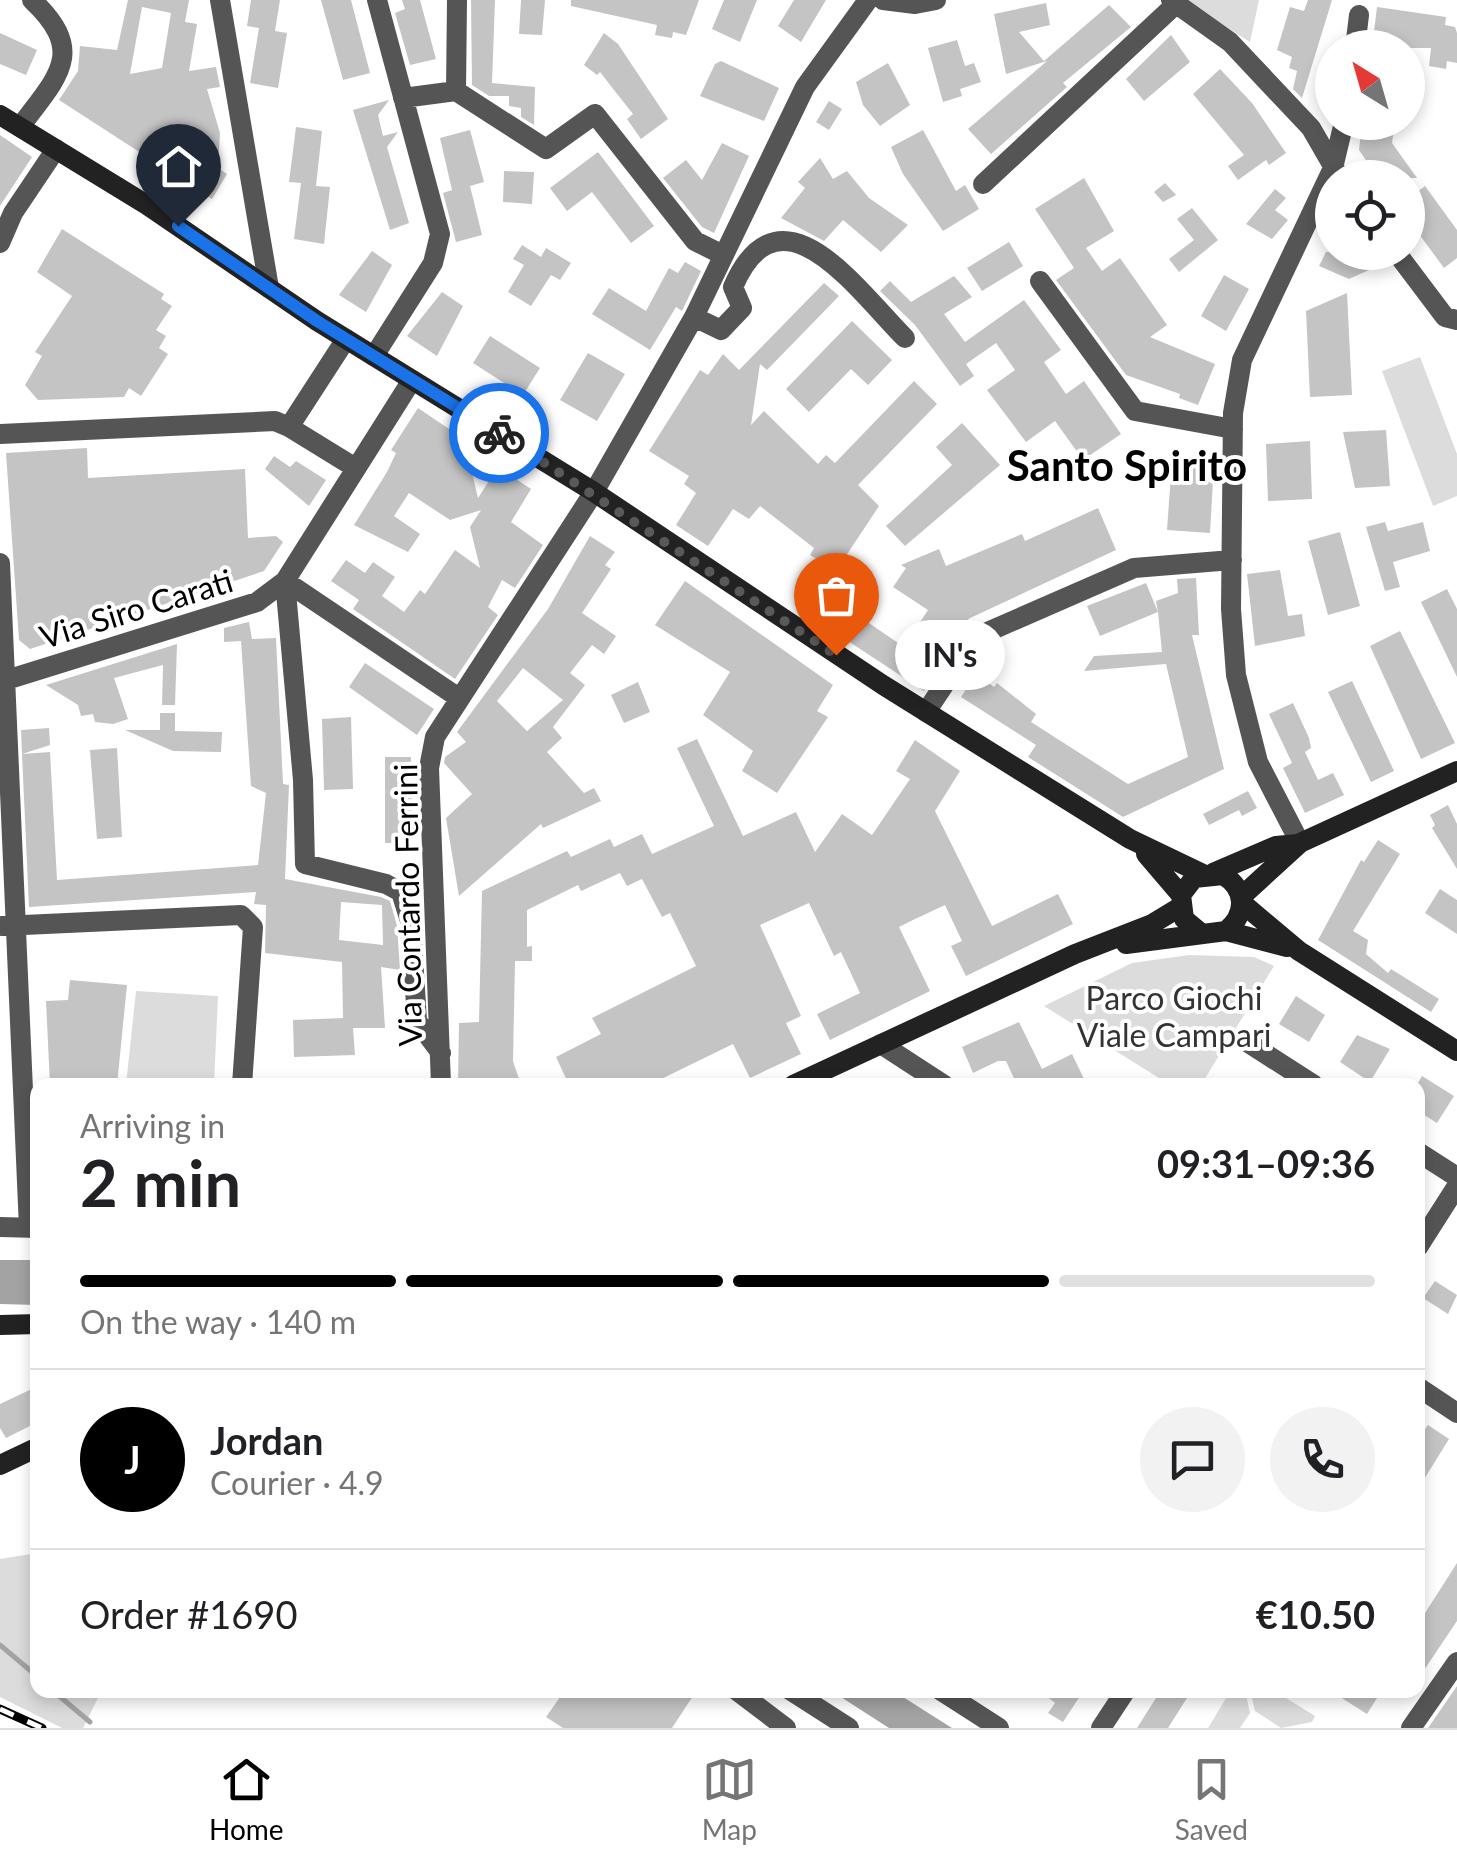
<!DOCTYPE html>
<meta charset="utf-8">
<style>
:root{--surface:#fff;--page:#f2f2f2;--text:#202124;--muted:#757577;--line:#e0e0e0;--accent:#000}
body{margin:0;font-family:Lato,sans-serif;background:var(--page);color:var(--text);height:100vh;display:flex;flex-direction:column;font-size:38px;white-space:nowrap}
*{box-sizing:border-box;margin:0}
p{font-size:32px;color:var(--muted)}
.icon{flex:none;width:55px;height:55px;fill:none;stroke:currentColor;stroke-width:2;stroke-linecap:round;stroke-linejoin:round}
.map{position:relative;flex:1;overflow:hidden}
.panel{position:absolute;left:30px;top:1078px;width:1395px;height:620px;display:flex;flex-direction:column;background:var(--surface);border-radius:20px;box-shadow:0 5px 15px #0003}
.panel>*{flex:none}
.needle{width:65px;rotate:323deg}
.tools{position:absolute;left:1315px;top:30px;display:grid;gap:20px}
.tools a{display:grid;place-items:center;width:110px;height:110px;border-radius:50%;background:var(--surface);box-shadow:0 5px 15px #0003;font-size:50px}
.pin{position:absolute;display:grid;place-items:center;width:85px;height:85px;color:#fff;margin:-102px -42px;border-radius:50% 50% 50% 0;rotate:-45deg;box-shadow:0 0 10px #0007}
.pin .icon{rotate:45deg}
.courier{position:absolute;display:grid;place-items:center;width:100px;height:100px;margin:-50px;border:8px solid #1a73e8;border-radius:50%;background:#fff;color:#222;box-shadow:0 2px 12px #0007}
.bubble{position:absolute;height:70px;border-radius:35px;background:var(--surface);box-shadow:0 5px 15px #0003;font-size:32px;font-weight:700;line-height:70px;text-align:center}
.summary em{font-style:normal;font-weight:700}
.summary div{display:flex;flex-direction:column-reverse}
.summary{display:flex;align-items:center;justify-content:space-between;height:170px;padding:0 50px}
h1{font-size:65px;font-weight:700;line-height:75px}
.bar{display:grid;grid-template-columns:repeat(4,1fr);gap:15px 10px;align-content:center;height:120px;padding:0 50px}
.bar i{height:12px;border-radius:8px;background:var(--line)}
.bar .on{background:var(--accent)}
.bar p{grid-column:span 4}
.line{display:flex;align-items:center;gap:25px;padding:0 50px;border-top:2px solid var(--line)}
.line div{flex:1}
.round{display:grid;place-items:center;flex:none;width:105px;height:105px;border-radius:52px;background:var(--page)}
.tabs{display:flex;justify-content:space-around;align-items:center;height:140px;border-top:2px solid var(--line);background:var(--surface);font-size:28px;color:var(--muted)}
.tabs a{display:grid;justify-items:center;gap:5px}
.tabs .on{color:var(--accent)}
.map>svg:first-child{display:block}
.green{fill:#dcdcdc}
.water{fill:#a3a3a3}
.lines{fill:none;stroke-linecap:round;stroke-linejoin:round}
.stream{stroke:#a3a3a3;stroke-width:5}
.building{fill:#c4c4c4;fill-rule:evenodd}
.street{stroke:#555;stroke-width:20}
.secondary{stroke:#222;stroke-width:20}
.rail-casing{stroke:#000;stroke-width:9}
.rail{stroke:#fff;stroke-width:5;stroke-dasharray:15;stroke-linecap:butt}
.done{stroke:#595959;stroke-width:10;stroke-dasharray:0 18}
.route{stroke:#1a73e8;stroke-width:12}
.labels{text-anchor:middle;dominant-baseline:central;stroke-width:8;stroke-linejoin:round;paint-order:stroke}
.street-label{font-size:32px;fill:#000;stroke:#fff}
.park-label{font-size:32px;fill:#333;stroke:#fff}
.district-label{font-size:42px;font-weight:bold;fill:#000;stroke:#fff}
</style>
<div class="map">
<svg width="1457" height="1728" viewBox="0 0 1457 1728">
<rect width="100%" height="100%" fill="#fff"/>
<path class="green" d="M 1185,0 L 1259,0 L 1250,42 Z
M 1420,357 L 1457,454 L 1457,496 L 1433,506 L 1382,371 Z
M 1189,955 L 1254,957 L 1274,966 L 1201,1085 L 1170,1085 L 1044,1006 L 1132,963 Z
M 136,991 L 218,996 L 214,1085 L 126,1085 Z
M 37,1553 L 38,1690 L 102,1690 L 83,1728 L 62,1728 L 0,1697 L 0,1559 Z
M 1231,1690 L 1245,1690 L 1250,1713 L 1240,1728 L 1208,1728 Z
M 1250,1690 L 1273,1690 L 1315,1716 L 1312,1722 L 1281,1728 L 1255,1711 Z"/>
<path class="water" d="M 0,1260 L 37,1260 L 37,1305 L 0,1304 Z
M 830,1690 L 892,1690 L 952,1728 L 889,1728 Z"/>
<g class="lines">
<path class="stream" d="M 0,1645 L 38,1677
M 52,1690 L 90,1722"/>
</g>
<path class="building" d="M 128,0 L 189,0 L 185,22 L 197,24 L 189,71 L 216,67 L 220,87 L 207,89 L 220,133 L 218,168 L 227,174 L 212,199 L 59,100 L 78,71 L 80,46 L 117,50 ZM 142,7 L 171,13 L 162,68 L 130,74 Z
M 251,0 L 280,0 L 275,31 L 287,33 L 278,88 L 250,83 L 259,28 L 247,26 Z
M 321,0 L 351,0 L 370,73 L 343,80 Z
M 402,0 L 420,0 L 436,59 L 410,65 L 395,13 L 405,9 Z
M 471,0 L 495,0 L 492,83 L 535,87 L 534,125 L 521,117 L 521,108 L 509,106 L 509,96 L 489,96 L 472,85 Z
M 521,0 L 545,0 L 542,35 L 519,34 Z
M 571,0 L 699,0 L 686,35 L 673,32 L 672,38 L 655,35 L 657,25 L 571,6 Z
M 724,0 L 757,0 L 740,42 L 712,29 Z
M 794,0 L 826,0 L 801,42 L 778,26 Z
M 1308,0 L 1332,0 L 1302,98 L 1293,89 L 1297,71 L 1289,68 L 1292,57 L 1277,50 L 1290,7 L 1304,11 Z
M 1046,3 L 1050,25 L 1019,32 L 1044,61 L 1109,5 L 1131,27 L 1063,83 L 1067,87 L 991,154 L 968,129 L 1047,61 L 1006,74 L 994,14 Z
M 1377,7 L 1446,17 L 1445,25 L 1455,27 L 1457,33 L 1457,63 L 1447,61 L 1446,69 L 1429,66 L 1431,48 L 1372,48 Z
M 0,33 L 37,50 L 26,75 L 0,64 Z
M 604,33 L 618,44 L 668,119 L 641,139 L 627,119 L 633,114 L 614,90 L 600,72 L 597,75 L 584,65 Z
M 1171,35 L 1190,62 L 1144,101 L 1126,79 Z
M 957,40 L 965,66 L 974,63 L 981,82 L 960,89 L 962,96 L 943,102 L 928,48 Z
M 721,61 L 779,88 L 764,121 L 700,96 L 715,64 Z
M 888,63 L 910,105 L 880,126 L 863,105 L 856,82 Z
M 1220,69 L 1252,103 L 1286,153 L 1269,165 L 1266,160 L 1238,180 L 1228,166 L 1244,155 L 1193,94 Z
M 389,100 L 378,115 L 383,136 L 398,132 L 387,147 L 409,223 L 390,230 L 353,110 Z
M 829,101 L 842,109 L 829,130 L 816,122 Z
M 1362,122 L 1395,122 L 1392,143 L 1417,178 L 1378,178 L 1359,150 Z
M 296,127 L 322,131 L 316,186 L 330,187 L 324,244 L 294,239 L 301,183 L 289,182 Z
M 470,130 L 484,182 L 470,186 L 482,235 L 456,242 L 443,193 L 452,190 L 440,138 Z
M 923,130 L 956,191 L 965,185 L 979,209 L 943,231 L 903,174 L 891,147 Z
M 0,135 L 32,157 L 0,206 Z
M 722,143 L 749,156 L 714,233 L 702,227 L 663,178 L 686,160 L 702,180 Z
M 598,152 L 654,226 L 631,243 L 592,192 L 567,211 L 550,188 Z
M 820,158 L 833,179 L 847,171 L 869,198 L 908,225 L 881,252 L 843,220 L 824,241 L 781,218 L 805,188 L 798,182 Z
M 504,171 L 534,172 L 532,204 L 503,202 Z
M 1084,178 L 1114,231 L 1086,248 L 1102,271 L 1120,258 L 1167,325 L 1150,337 L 1215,364 L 1198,405 L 1179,398 L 1180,394 L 1126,375 L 1056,280 L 1074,268 L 1035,209 Z
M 1165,183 L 1176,195 L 1163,202 L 1154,192 Z
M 1425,186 L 1457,230 L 1457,258 L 1444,268 L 1408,219 L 1408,199 Z
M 1275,189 L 1286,198 L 1275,210 L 1288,220 L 1272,239 L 1246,224 Z
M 1192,208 L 1218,240 L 1179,272 L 1169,259 L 1194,240 L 1177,219 Z
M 62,229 L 164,294 L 161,299 L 172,306 L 156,330 L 166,336 L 159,348 L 168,354 L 141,396 L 129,388 L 124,397 L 38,400 L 25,385 L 42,356 L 35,352 L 72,296 L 37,272 Z
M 1009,242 L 1023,266 L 982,291 L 967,268 Z
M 522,245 L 541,257 L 546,248 L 571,263 L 560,280 L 551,275 L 531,306 L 508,292 L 524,265 L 513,259 Z
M 372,251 L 392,265 L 366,312 L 339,295 Z
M 1326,252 L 1372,252 L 1378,266 L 1349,279 L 1319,266 Z
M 685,262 L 701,271 L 682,311 L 676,307 L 650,350 L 592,314 L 609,288 L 646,311 L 669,268 L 678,273 Z
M 1224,275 L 1249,289 L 1226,331 L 1201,316 Z
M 954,276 L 972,297 L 944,314 L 965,342 L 1024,300 L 1061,350 L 1044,362 L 1066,394 L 1084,381 L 1121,434 L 1083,460 L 1055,421 L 1026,442 L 987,390 L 1015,370 L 996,343 L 966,364 L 974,376 L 960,386 L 915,325 L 880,291 L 890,281 L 911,302 Z
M 824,283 L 839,296 L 767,370 L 760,364 L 751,425 L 764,411 L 818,464 L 826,455 L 835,463 L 914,381 L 937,404 L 858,485 L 879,506 L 836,571 L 810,555 L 814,548 L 760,506 L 749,519 L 733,509 L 708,546 L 676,525 L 696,493 L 684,484 L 689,476 L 649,451 L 700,370 L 708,375 L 723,354 L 739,370 Z
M 442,292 L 463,306 L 437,356 L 407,336 Z
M 1347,293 L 1352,395 L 1310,397 L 1306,311 Z
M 852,321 L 892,360 L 868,385 L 851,369 L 809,412 L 786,389 Z
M 490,336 L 540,368 L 523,395 L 473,363 Z
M 588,353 L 625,374 L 597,421 L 560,400 Z
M 418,408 L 464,439 L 478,498 L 498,467 L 531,489 L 511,522 L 543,545 L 515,588 L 502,580 L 488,607 L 498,615 L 455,679 L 353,609 L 359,600 L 331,581 L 346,560 L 365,573 L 373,562 L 395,577 L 382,596 L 404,612 L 420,590 L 425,594 L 455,550 L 480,568 L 470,527 L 481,510 L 450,520 L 409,493 L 394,516 L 420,534 L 408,552 L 354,525 L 387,472 L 396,453 L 391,450 Z
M 962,423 L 1000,465 L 905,546 L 886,526 L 952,465 L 936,447 Z
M 1386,430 L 1390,486 L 1355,488 L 1343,432 Z
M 1310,441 L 1312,499 L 1268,501 L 1266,444 Z
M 87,448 L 88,478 L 245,469 L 248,538 L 276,536 L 283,542 L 264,571 L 30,649 L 19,640 L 6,453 Z
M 274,456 L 290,467 L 296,461 L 326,480 L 309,506 L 265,469 Z
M 1172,460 L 1214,463 L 1210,533 L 1167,530 Z
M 1098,508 L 1116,550 L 968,619 L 971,624 L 962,633 L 952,626 L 928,662 L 938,669 L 924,691 L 813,618 L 828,595 L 904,647 L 928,610 L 893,587 L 906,568 L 901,565 L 939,549 L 946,566 L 1022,534 L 1025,541 Z
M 1385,522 L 1388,531 L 1423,522 L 1430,551 L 1393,562 L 1400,587 L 1385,591 L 1366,527 Z
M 1340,532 L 1360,606 L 1328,615 L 1308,541 Z
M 590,536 L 615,552 L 605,565 L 611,569 L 582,613 L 616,636 L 604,654 L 592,645 L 570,673 L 585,685 L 553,727 L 562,738 L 547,752 L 584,793 L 594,788 L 601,801 L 543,828 L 541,824 L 459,896 L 446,818 L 472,794 L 444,763 L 445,757 L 466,742 L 457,732 L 548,609 ZM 523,668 L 563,700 L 527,731 L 497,701 Z
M 1280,570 L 1288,616 L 1302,614 L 1305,636 L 1255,646 L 1247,574 Z
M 1196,578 L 1199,635 L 1192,635 L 1224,769 L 1123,817 L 1028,757 L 1036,745 L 961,697 L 976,674 L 994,687 L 997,683 L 1036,714 L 1031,722 L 1128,784 L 1188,757 L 1166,664 L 1084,671 L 1094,656 L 1162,652 L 1158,612 L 1100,636 L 1087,606 L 1146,583 L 1158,612 L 1156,601 L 1178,593 L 1177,579 Z
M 685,581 L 833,685 L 817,711 L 828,717 L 777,793 L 742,771 L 753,751 L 703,715 L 730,672 L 655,625 Z
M 1447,589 L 1457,609 L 1457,677 L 1421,602 Z
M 249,622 L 252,639 L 276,638 L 283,784 L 289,785 L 285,879 L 381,897 L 390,901 L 397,926 L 400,970 L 381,967 L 385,1028 L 353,1028 L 355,1055 L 294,1057 L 293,1020 L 343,1018 L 342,962 L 265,953 L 266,905 L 254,904 L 256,892 L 29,907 L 22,754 L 50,752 L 57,880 L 258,865 L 266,793 L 251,786 L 241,641 L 224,642 L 224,628 ZM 341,902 L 382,905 L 383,945 L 339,940 Z
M 1400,631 L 1455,743 L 1421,759 L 1370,646 Z
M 177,644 L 175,705 L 162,705 L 163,665 L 114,678 L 128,719 L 113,724 L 95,722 L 93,714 L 81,716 L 78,705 L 46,685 Z
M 365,663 L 434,709 L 417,735 L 349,687 Z
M 1352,681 L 1394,771 L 1371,782 L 1328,692 Z
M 638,682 L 650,712 L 624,723 L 611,695 Z
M 1293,703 L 1309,738 L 1311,748 L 1305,752 L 1318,780 L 1333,773 L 1344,795 L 1305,813 L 1283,768 L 1292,763 L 1269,714 Z
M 160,713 L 175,713 L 175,731 L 222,732 L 221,752 L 173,751 L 125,730 L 160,730 Z
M 351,717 L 353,789 L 324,790 L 322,719 Z
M 49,728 L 50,745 L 22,754 L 21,730 Z
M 697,739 L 743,836 L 796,812 L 815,852 L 842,814 L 872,835 L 910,779 L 896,771 L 915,740 L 960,771 L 935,811 L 992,926 L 1058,894 L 1073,924 L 966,976 L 951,946 L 962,941 L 945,905 L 915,919 L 899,927 L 930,991 L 830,1040 L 817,1014 L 860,993 L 841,952 L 834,956 L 809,903 L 760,925 L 801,1016 L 786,1023 L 801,1054 L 750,1078 L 733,1044 L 649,1085 L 569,1085 L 556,1057 L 601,1034 L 592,1018 L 696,966 L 670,913 L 662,917 L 642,879 L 627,886 L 620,873 L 581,891 L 578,885 L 527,910 L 527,947 L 532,946 L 532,961 L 515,961 L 513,1061 L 521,1085 L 458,1085 L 459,1023 L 479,1022 L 482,891 L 567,851 L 571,857 L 610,839 L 614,847 L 642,834 L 652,854 L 714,826 L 677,748 Z
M 117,748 L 122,837 L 97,839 L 90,750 Z
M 385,757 L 411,757 L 412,843 L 385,843 Z
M 1248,791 L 1257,808 L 1242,816 L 1239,810 L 1209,825 L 1203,814 Z
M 1448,805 L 1457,824 L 1457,869 L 1432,828 L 1435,825 L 1430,815 Z
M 1378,840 L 1400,854 L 1353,931 L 1368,940 L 1366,954 L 1388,973 L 1391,969 L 1439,999 L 1431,1012 L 1318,940 L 1361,860 L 1364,862 Z
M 1440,889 L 1457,900 L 1457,934 L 1425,913 Z
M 70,980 L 127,985 L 117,1085 L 50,1085 L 46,1001 L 68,1000 Z
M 1296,996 L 1325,1015 L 1309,1042 L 1279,1024 Z
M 1019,1022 L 1042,1069 L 1072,1054 L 1084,1079 L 1072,1085 L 1017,1085 L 1006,1061 L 998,1061 L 973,1073 L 962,1047 Z
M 1357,1035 L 1390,1049 L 1370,1082 L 1340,1062 Z
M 1422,1076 L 1454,1096 L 1437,1123 L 1418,1111 L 1418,1083 Z
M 1435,1281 L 1457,1295 L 1448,1314 L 1423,1298 Z
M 38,1386 L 38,1422 L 6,1438 L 0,1428 L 0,1404 Z
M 1428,1425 L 1449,1439 L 1418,1489 L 1418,1439 Z
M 1457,1563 L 1457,1621 L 1418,1679 L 1418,1624 Z
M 1457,1686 L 1457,1728 L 1428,1728 Z
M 565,1690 L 682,1690 L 693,1696 L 672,1728 L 563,1728 L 546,1717 Z
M 1039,1690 L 1084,1690 L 1063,1722 L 1048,1713 L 1055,1703 Z
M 1161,1690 L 1192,1690 L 1168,1728 L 1137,1728 Z
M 1329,1690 L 1382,1690 L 1367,1714 Z"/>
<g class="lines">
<path class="street" d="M 220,0 L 269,288
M 883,0 L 915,4 L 936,0
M 1171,0 L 1230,42 L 1311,128 L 1337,173
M 1355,48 L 1359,15
M 456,91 L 546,149 L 595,114 L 695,241 L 723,255
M 403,98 L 456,91 L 457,0
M 20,127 C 58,76 87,52 32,0
M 983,184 L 1176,4
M 0,243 L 13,213 L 56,149
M 1396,252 L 1445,317 L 1457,320
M 1040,281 L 1135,411 L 1233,429
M 694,317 L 721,330 L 742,308 L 733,287 C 780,178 858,291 905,338
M 374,356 L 433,263 L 440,234 L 377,0
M 412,380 L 285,581 L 459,698
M 289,427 L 354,467
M 0,434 L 275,421 L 289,427 L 346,339
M 0,563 L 29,1228
M 285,581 L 303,780 L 305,864 L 386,884 L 401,892 L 411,924 L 417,1021 L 441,1053
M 0,682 L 257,602 L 285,581
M 926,712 L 976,637 L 1134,568 L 1232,560
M 1300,843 L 1258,762 L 1236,675 L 1231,609 L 1233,413 L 1242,360 L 1333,168 L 1344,122
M 2,926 L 241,915 L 253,927 L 242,1085
M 1244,1040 L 1314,1085
M 881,1044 L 944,1085
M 441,1085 L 429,768 L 435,737 L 594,492 L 694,317 L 805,87 L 868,0
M 1418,1152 L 1457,1177
M 0,1227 L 38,1228
M 1418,1247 L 1457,1186
M 1418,1387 L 1457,1413
M 736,1690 L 786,1728
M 790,1690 L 849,1728
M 940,1690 L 999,1728
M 1101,1728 L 1126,1690
M 1411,1728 L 1457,1662"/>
<path class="secondary" d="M 0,115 L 147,205 L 317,321 L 594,492 L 883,685 L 1130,839 L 1203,874
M 1146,854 L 1181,895
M 1213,873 L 1276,846 L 1298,844
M 1241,897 L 1300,843 L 1457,771
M 1242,903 L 1299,951 L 1457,1051
M 1226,931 L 1287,947
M 1126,944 L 1226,931 C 1247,914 1246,889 1223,875 L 1194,878 L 1181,895 L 1184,919 L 1202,934
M 793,1085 L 1075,954 L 1152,924 L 1180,907
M 0,1325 L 38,1324
M 0,1465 L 38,1447"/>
<defs>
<path id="rail" d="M 0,1709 L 42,1728"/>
</defs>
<use href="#rail" class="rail-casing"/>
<use href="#rail" class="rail"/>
</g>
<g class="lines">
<path class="done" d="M 499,433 L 836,655"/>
<path class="route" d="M 178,226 L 317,321 L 499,433"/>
</g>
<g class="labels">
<g class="street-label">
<text transform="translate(136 608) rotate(-17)">Via Siro Carati</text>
<text transform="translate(407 905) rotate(-91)">Via Contardo Ferrini</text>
</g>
<g class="park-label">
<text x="1174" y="997">Parco Giochi<tspan x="1174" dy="37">Viale Campari</tspan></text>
</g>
<g class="district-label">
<text x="1127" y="465">Santo Spirito</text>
</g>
</g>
</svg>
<div class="tools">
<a><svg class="needle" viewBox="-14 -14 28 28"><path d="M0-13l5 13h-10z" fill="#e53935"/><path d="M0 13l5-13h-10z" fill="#757577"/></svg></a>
<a><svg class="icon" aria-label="locate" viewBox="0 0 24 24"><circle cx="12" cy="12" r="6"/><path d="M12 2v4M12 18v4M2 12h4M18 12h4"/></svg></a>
</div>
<div class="pin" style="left:836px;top:655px;background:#ea580c"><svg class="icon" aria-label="bag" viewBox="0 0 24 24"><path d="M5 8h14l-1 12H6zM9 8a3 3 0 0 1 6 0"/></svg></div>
<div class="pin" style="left:178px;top:226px;background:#1f2937"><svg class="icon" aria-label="home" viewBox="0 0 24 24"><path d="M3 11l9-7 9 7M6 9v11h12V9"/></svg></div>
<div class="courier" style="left:499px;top:433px"><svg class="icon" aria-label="bike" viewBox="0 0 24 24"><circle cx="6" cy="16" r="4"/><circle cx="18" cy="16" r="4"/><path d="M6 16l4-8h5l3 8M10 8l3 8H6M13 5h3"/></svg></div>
<div class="bubble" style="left:895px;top:620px;width:110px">IN's</div>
<section class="panel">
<div class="summary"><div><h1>2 min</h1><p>Arriving in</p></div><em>09:31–09:36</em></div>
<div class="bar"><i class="on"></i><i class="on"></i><i class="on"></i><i></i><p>On the way · 140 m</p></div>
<div class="line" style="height:180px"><b class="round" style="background:var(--accent);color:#fff">J</b><div><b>Jordan</b><p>Courier · 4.9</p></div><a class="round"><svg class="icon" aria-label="chat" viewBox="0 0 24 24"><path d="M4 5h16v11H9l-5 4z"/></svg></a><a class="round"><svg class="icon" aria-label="phone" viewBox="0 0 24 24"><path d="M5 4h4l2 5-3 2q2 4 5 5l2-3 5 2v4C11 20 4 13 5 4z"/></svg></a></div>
<div class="line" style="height:130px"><div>Order #1690</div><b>€10.50</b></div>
</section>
</div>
<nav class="tabs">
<a class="on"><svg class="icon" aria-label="home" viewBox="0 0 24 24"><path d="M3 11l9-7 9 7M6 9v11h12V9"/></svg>Home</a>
<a><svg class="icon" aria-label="map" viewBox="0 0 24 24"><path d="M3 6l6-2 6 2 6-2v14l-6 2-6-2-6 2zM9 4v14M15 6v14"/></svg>Map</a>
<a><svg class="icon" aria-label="saved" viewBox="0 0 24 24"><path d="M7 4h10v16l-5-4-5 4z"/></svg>Saved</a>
</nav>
